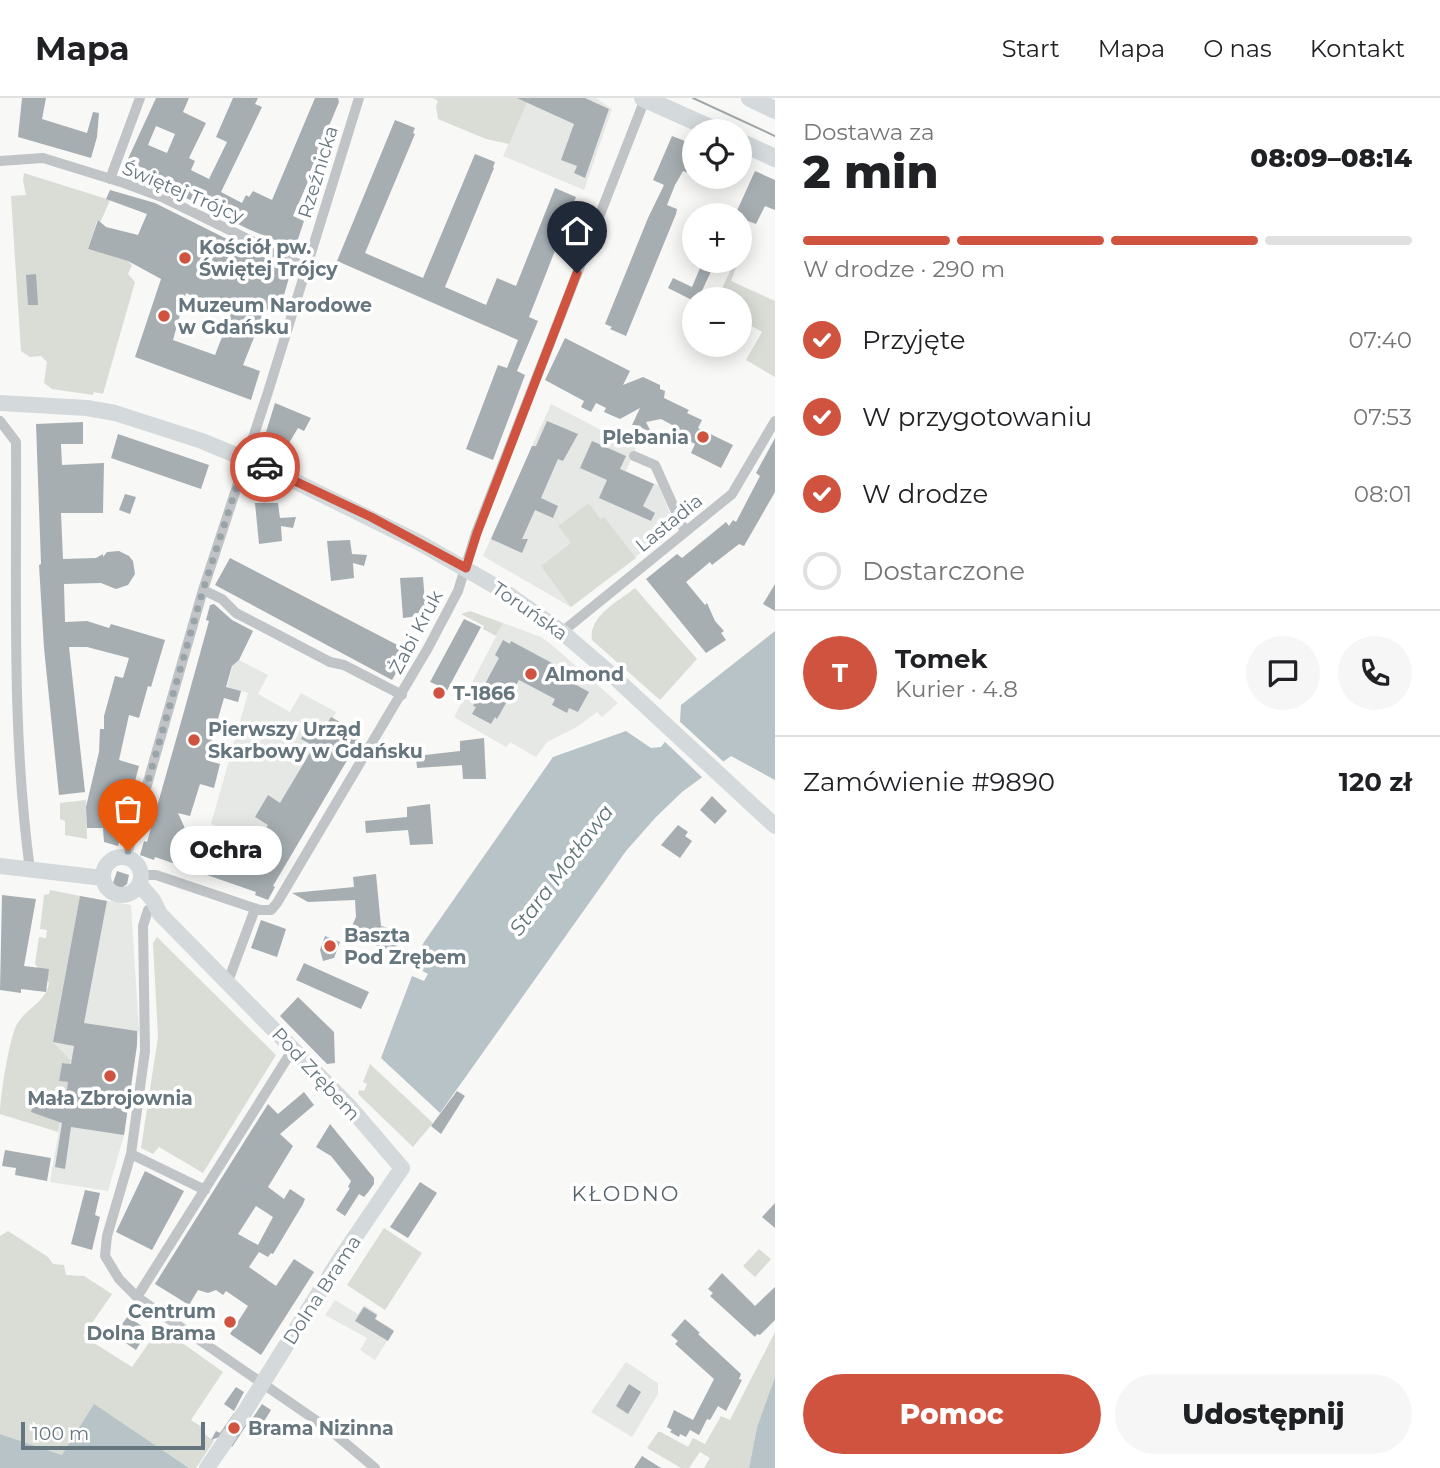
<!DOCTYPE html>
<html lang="pl">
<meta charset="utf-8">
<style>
:root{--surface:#fff;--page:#f6f6f6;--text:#202124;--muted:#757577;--line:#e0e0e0;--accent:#d0533f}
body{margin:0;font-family:Montserrat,sans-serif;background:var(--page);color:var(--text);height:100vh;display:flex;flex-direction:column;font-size:26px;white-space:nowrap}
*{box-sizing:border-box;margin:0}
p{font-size:23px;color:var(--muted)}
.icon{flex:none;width:38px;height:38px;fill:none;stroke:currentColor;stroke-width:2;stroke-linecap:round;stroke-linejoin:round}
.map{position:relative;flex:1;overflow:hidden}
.side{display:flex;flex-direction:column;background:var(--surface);width:665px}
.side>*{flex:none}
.tools{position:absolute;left:682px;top:21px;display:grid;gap:14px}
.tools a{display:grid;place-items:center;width:70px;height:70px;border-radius:50%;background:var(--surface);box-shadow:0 4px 18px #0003;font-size:35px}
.scale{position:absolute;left:21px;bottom:18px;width:184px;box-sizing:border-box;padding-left:7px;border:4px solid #66767e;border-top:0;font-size:19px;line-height:24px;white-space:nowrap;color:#66767e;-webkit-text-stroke:5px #fff;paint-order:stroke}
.pin{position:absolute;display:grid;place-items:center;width:60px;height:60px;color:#fff;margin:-72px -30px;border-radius:50% 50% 50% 0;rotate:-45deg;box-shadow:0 0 7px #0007}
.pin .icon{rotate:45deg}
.courier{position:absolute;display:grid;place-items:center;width:70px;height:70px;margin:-35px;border:5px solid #d0533f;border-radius:50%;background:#fff;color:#222;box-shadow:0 2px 9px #0007}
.bubble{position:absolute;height:49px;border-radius:24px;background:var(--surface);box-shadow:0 4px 18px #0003;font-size:23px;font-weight:800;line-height:49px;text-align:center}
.overview em{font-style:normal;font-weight:800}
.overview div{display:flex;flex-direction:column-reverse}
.overview{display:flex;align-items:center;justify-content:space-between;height:119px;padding:0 28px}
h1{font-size:46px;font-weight:800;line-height:52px}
.bar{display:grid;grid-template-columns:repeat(4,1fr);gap:10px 7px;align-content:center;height:84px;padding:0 28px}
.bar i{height:9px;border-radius:5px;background:var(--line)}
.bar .current{background:var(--accent)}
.bar p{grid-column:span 4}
.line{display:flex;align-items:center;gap:18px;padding:0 28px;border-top:2px solid var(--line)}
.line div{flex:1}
.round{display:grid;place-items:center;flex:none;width:74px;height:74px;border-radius:37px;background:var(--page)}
ol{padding:0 28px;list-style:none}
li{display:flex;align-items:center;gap:21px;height:77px}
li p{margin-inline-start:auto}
li .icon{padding:7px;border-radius:50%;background:var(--accent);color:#fff;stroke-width:4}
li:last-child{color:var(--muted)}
li i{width:38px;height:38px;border:4px solid var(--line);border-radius:50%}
.cta{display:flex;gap:14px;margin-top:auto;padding:14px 28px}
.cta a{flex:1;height:80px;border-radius:42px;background:var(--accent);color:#fff;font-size:28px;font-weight:800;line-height:80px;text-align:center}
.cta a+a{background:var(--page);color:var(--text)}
header{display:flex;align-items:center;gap:42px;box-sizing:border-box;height:98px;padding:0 35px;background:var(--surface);border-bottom:2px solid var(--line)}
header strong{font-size:33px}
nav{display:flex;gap:38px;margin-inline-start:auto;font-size:24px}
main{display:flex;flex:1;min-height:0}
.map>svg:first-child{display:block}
.built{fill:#e6e8e6}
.green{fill:#d9ddd6}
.water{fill:#b7c3c6}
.pier{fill:#f8f8f6}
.building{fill:#a6aeb2;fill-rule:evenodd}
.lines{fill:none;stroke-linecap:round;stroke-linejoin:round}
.secondary-tunnel{stroke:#d4d8d8;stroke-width:16;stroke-dasharray:16 8;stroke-linecap:butt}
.street{stroke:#c0c4c7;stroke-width:10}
.secondary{stroke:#d4d9db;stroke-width:16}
.primary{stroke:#d4d9db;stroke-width:18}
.tram{stroke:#a0a7ab;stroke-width:2}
.done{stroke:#99a4a8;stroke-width:7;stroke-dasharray:0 12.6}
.route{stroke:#d0533f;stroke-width:9}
.poi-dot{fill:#d0533f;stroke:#fff;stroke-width:2.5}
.labels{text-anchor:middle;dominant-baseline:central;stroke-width:7;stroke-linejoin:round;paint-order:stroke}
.street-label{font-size:19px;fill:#66767e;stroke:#fff}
.poi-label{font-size:19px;font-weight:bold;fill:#66767e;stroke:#fff;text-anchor:start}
.water-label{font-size:21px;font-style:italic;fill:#617478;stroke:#fff}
.neighbourhood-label{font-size:21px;letter-spacing:2px;fill:#58646a;stroke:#fff}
</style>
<header>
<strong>Mapa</strong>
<nav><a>Start</a><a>Mapa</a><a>O nas</a><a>Kontakt</a></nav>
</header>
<main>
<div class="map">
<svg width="775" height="1370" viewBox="0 0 775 1370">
<rect width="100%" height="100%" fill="#f8f8f6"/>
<path class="built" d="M 529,0 L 596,0 L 612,11 L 584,92 L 503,58 Z
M 551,306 L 636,350 L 626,373 L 659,388 L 675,428 L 571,509 L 483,458 Z
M 503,525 L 541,539 L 552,547 L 618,605 L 602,619 L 597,614 L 577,629 L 547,644 L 536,659 L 510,644 L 506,649 L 454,619 Z
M 239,562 L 268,577 L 258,596 L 290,614 L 301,595 L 336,614 L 333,620 L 362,637 L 288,762 L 258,744 L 211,726 L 248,595 L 227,589 L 233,567 Z
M 80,798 L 131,807 L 139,933 L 124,1037 L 108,1093 L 50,1084 L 71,962 L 53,944 Z
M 335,1202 L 358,1216 L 364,1207 L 378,1216 L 376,1221 L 394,1232 L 375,1262 L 360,1252 L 367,1240 L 325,1217 Z
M 626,1264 L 658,1285 L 658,1296 L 632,1339 L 591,1314 Z"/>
<path class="green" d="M 433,0 L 529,0 L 509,46 L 486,41 L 438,21 L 436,8 L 438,3 Z
M 24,75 L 110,102 L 101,123 L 97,123 L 88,151 L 128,163 L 132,167 L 128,176 L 135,184 L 103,296 L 94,294 L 93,297 L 52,291 L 44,285 L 47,264 L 41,258 L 30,259 L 21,253 L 11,98 L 26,97 L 23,83 Z
M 734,165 L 738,165 L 731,183 L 775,203 L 775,279 L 746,262 L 762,234 L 740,221 L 740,201 L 717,201 Z
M 589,405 L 600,421 L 604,419 L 636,460 L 571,509 L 541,468 L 571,445 L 558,428 Z
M 635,490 L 697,561 L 660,602 L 592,542 C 588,518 619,503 635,490 Z
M 470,513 L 503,525 L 496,538 L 483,531 L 484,528 L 461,516 Z
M 86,702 L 87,741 L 65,737 L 65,723 L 60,721 L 60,705 Z
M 50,792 L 80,798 L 53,944 L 71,962 L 70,966 L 62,965 L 59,983 L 68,984 L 58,1034 L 0,1016 C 0,999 9,943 16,928 C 25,910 46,905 49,885 L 35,866 L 39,839 L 46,840 L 47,832 L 40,831 L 44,797 L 49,796 Z
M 157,839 L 276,957 L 203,1075 L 159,1049 L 153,1056 L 141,1050 L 158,939 L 153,845 Z
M 370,966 L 433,1025 L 413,1049 L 358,996 L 359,992 L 364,993 L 367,986 L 363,984 Z
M 384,1130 L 422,1155 L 385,1212 L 347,1187 Z
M 8,1133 L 48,1159 L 53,1166 L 64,1167 L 66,1177 L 84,1178 L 112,1196 L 83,1238 L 132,1269 L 160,1229 L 223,1274 L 191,1322 L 205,1331 L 203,1335 L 214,1343 L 196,1370 L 189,1370 L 111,1318 L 62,1357 L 0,1336 L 0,1138 Z
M 759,1151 L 771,1161 L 755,1179 L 743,1168 Z
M 775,1234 L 775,1279 L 757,1329 L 749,1370 L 704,1370 L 710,1360 L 700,1354 L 689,1370 L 681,1370 L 647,1350 L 658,1334 L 661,1334 L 688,1349 L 693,1340 L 705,1346 L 721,1318 L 730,1322 Z"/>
<path class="water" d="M 775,533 L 775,682 L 731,658 L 682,694 L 656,719 L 626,753 L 440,1015 L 381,960 L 412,878 L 424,883 L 428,876 L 412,867 L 424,844 L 553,659 L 626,633 L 651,650 L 661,649 L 680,624 L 681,607 Z
M 775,1279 L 775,1370 L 749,1370 L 757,1329 Z
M 94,1306 L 189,1370 L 0,1370 L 0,1336 L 62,1357 Z"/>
<path class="pier" d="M 677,621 L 726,666 L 705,682 L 663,642 Z"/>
<path class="building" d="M 22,0 L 46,0 L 42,21 L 87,35 L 93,14 L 99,15 L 97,39 L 91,60 L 18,39 Z
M 156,0 L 189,0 L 183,14 L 206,25 L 189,60 L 195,63 L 191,72 L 209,81 L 227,44 L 216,39 L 233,0 L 258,0 L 255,6 L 262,9 L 221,94 L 242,105 L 246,97 L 249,99 L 253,93 L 272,102 L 315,0 L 338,0 L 339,4 L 309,76 L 311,77 L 293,118 L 304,123 L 295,150 L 248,131 L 182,98 L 186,90 L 127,63 ZM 156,28 L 175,36 L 167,55 L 148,47 Z
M 517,0 L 585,0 L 609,11 L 585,80 L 574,75 L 577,68 L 561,62 L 574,26 Z
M 395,22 L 415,30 L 413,35 L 415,36 L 365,155 L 423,180 L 475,56 L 495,64 L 493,69 L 494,70 L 445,189 L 486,207 L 497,180 L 516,188 L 555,90 L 576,99 L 529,219 L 538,223 L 517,273 L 525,277 L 493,362 L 466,351 L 498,267 L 507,270 L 518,242 L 337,163 Z
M 672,38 L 693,46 L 691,53 L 695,56 L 695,77 L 683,73 L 675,87 L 667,107 L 677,111 L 676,116 L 626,238 L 610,231 L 612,229 L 605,226 L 648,120 L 664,87 L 653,82 Z
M 755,73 L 775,82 L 775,112 L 765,108 L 756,126 L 740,120 L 740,117 L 735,117 Z
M 110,92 L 155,105 L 291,173 L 279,214 L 264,211 L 258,228 L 262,229 L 258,238 L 255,237 L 243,267 L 260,273 L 251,302 L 135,259 L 161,181 L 128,163 L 88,151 L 98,122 L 106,129 L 138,137 L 147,116 L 106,101 ZM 186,195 L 231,216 L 215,257 L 173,242 Z
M 703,163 L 716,163 L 698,201 L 692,202 L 668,190 L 673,180 L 692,189 Z
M 36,176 L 38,207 L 28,207 L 26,177 Z
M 565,240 L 630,273 L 623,287 L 643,279 L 660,287 L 660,291 L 665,293 L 664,300 L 689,312 L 687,315 L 702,322 L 698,330 L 733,347 L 721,370 L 691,355 L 695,346 L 679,338 L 675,346 L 666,342 L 674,328 L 661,321 L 646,324 L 651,334 L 635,327 L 632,327 L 640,310 L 620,321 L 604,314 L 606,310 L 596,305 L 591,314 L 581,309 L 584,303 L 545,282 Z
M 275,305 L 311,320 L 304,333 L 298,330 L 289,345 L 266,334 Z
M 547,323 L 578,336 L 563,363 L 558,361 L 541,400 L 558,408 L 553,420 L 535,412 L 522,441 L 528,441 L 522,455 L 491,441 L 532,348 L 536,348 Z
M 83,324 L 83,346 L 61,346 L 62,367 L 104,365 L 103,415 L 61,415 L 63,461 L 96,460 L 103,456 L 103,459 L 107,454 L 119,453 L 129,458 L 133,463 L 135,476 L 128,487 L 116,491 L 101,485 L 64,486 L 65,524 L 87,523 L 109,530 L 111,526 L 165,542 L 151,589 L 148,588 L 139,620 L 129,617 L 119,662 L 139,668 L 118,748 L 104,744 L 103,730 L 87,730 L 86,709 L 99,654 L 100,631 L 104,631 L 104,618 L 115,578 L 123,580 L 129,560 L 87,549 L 69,549 L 85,694 L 59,697 L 44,550 L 39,467 L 41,466 L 36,326 Z
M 118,336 L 209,367 L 201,391 L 111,360 Z
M 775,340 L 775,394 L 744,448 L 739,446 L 712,467 L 710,464 L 686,484 L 705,507 L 707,505 L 715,523 L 724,533 L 721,535 L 726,542 L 706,555 L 646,481 L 677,456 L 682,460 L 726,424 L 729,428 L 733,422 L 736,424 L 760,378 L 756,375 Z
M 592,343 L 626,358 L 620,371 L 654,386 L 643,408 L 655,415 L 651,423 L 599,400 L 607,382 L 580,370 Z
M 125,396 L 136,399 L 130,416 L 119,412 Z
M 255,405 L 278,405 L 280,420 L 296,419 L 293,430 L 281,428 L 282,443 L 259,446 Z
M 350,442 L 352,456 L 367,457 L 364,468 L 353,465 L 354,480 L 331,483 L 327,443 Z
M 230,460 L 409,553 L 392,582 L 215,487 Z
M 423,479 L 426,517 L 403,520 L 400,480 Z
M 775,486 L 775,513 L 763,506 Z
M 214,506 L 232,522 L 253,533 L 239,562 L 232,568 L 226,589 L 241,593 L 238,604 L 224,600 L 206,662 L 220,666 L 214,690 L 200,686 L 190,718 L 178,715 L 187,735 L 186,742 L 247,762 L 250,756 L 267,749 L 258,744 L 268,727 L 255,719 L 268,697 L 280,705 L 314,648 L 301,641 L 307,630 L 320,637 L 331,619 L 362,637 L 273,788 L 275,789 L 268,802 L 255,797 L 256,794 L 155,759 L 154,762 L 140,757 L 144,743 L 147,744 L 183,617 L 209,523 L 206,522 L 210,507 Z
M 464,521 L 481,529 L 442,602 L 432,597 L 437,587 L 430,584 Z
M 503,542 L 510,546 L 511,543 L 561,570 L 558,577 L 589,594 L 578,614 L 569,610 L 567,615 L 552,607 L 555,601 L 519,582 L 497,621 L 495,619 L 491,626 L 472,616 L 476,609 L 473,608 L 499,560 L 495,557 Z
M 484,640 L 486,681 L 463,681 L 462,667 L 417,670 L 416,658 L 460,653 L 460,643 Z
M 712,698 L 727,713 L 715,726 L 700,712 Z
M 430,706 L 433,746 L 410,747 L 408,732 L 366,735 L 365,723 L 407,719 L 407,709 Z
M 678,727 L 688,734 L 685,738 L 692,743 L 680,760 L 661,747 Z
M 117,773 L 129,777 L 127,786 L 123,789 L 117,790 L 113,785 Z
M 376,776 L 381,828 L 403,834 L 394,854 L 348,837 L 356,819 L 355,802 L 308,804 L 292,795 L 354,789 L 353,779 Z
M 2,797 L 36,801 L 24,868 L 49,871 L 46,894 L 21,891 L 21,895 L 0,892 Z
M 80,798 L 107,803 L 84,925 L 137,933 L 137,947 L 124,1037 L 71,1029 L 65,1071 L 55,1069 L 62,1025 L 31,1014 L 35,1002 L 64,1011 L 68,984 L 59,983 L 62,965 L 71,966 L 74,948 L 53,944 Z
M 261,822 L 286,831 L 277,859 L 251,850 Z
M 325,838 L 340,844 L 334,860 L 323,863 L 320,852 Z
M 304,865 L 369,894 L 361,911 L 296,882 Z
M 298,899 L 334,934 L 335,965 L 327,966 L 280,918 Z
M 457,993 L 465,998 L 441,1036 L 431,1028 Z
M 304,994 L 314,1007 L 280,1036 L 293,1048 L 268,1089 L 284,1101 L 290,1091 L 305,1101 L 303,1106 L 273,1156 L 271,1155 L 268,1159 L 259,1154 L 249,1169 L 276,1188 L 294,1161 L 314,1174 L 261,1257 L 230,1236 L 248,1208 L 226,1193 L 223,1197 L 216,1192 L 208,1195 L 198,1192 L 189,1207 L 155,1186 L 268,1006 L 278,1016 ZM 256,1108 L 273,1119 L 258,1147 L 238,1136 Z
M 330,1026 L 374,1080 L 374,1086 L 369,1093 L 364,1099 L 359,1096 L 345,1118 L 336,1112 L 350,1090 L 348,1089 L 351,1083 L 331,1058 L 316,1049 Z
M 5,1052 L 51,1060 L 47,1083 L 15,1077 L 16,1070 L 2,1068 Z
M 145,1073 L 184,1093 L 152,1152 L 116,1134 Z
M 420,1084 L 437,1095 L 408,1140 L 390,1129 Z
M 85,1092 L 100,1095 L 95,1117 L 100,1119 L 92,1152 L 71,1146 Z
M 775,1105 L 775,1130 L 762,1119 Z
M 722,1175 L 755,1208 L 775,1189 L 775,1222 L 760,1237 L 757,1236 L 755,1239 L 710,1198 L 713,1195 L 708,1191 Z
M 364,1209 L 377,1217 L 375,1221 L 394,1233 L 388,1243 L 355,1223 Z
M 128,1218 L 144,1230 L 137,1241 L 141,1244 L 136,1252 L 114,1237 Z
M 685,1221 L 700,1235 L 698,1236 L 741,1276 L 739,1281 L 742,1282 L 726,1313 L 718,1308 L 710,1322 L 707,1321 L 699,1337 L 690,1332 L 686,1339 L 680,1336 L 679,1339 L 670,1334 L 672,1332 L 667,1329 L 674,1312 L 693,1322 L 714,1281 L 675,1246 L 678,1243 L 671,1237 Z
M 629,1286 L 641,1294 L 628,1316 L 616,1308 Z
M 236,1289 L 244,1294 L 234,1313 L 224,1306 Z
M 262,1306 L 271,1312 L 260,1330 L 250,1324 Z
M 234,1315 L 238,1323 L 248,1325 L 232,1349 L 227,1339 L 222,1338 L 211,1342 L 216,1333 L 220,1335 Z
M 642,1358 L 661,1370 L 634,1370 Z"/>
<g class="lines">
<path class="secondary-tunnel" d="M 222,1348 L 244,1315"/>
<path class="street" d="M 0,63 L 43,60 L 124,85 L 162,99 L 307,170
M 110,81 L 140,0
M 0,323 L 16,344 C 17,486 11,631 30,772
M 634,358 L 655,367 L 685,434
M 203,492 L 222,501 L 236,515 L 263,529 L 330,564 L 344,567 L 402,597
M 562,534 L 732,396 L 775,323
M 126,760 L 203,492 L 268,294 L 359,0
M 141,777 L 156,777 L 260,812 L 271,812 L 277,805 L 428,550 L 458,493 L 476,435 L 645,1
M 148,812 L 143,828 L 145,953 L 131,1056 L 107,1138 L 105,1158 L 119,1181 L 137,1199 L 330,1332 L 375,1370
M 227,886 L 255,811
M 131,1056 L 205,1092
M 137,1199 L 293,951"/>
<path class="secondary" d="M 0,305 L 87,310 L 115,315 L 202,343 L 272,372 L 420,445 L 502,492 L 562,534 L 611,576 L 775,728
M103 778a19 19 0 1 1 38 0a19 19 0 1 1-38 0Z
M 0,768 L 103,780
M 140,787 L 153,802 L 160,816 L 348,1007 L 402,1070 L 340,1161 L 244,1315
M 207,1370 L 222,1348"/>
<path class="primary" d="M 643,0 L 717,33
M 750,0 L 775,12
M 740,44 L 775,60"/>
<path class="tram" d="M 693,0 L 775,38"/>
</g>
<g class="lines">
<path class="done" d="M 128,753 L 203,492 L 246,360 L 265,369"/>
<path class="route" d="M 265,369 L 371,419 L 466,470 L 477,435 L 577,175"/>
</g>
<g class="poi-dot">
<circle cx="185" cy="160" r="7"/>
<circle cx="164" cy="218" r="7"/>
<circle cx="703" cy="339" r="7"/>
<circle cx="531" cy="576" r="7"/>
<circle cx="439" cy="595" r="7"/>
<circle cx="194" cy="642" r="7"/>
<circle cx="330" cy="848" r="7"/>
<circle cx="110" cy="978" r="7"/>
<circle cx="230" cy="1224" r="7"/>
<circle cx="234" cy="1330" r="7"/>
</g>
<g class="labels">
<g class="street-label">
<text transform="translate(318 74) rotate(-73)">Rzeźnicka</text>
<text transform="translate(183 94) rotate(23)">Świętej Trójcy</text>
<text transform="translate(669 425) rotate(-39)">Lastadia</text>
<text transform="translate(530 513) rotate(35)">Toruńska</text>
<text transform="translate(416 534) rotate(-62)">Żabi Kruk</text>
<text transform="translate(316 976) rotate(47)">Pod Zrębem</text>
<text transform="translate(322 1192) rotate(-57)">Dolna Brama</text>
</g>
<g class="poi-label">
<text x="199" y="149">Kościół pw.<tspan x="199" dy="22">Świętej Trójcy</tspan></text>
<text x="178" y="207">Muzeum Narodowe<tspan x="178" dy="22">w Gdańsku</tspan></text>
<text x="689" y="339" text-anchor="end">Plebania</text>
<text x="545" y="576">Almond</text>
<text x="453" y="595">T-1866</text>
<text x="208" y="631">Pierwszy Urząd<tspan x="208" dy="22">Skarbowy w Gdańsku</tspan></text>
<text x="344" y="837">Baszta<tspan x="344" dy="22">Pod Zrębem</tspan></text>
<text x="110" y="1000" text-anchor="middle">Mała Zbrojownia</text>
<text x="216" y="1213" text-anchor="end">Centrum<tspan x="216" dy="22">Dolna Brama</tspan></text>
<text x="248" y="1330">Brama Nizinna</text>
</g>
<g class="water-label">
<text transform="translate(561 772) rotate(-53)">Stara Motława</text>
</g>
<g class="neighbourhood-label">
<text x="626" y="1095">KŁODNO</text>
</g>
</g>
</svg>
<div class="tools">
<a><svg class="icon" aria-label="locate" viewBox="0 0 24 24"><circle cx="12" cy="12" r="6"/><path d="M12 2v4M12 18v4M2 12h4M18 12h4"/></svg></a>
<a>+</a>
<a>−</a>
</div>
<div class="scale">100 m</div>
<div class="pin" style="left:128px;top:753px;background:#ea580c"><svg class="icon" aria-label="bag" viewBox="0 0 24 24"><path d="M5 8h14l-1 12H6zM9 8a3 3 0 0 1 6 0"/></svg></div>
<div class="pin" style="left:577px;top:175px;background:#1f2937"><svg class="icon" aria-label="home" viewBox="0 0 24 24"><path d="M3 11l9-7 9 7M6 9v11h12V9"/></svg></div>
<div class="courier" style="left:265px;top:369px"><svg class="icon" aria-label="car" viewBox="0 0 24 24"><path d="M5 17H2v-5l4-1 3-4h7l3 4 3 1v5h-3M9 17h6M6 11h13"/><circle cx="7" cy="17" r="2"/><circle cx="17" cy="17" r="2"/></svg></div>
<div class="bubble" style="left:170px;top:728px;width:112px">Ochra</div>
</div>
<section class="side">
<div class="overview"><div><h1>2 min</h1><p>Dostawa za</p></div><em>08:09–08:14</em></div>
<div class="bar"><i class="current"></i><i class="current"></i><i class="current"></i><i></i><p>W drodze · 290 m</p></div>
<ol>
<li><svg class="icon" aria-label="check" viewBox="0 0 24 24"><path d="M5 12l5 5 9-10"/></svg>Przyjęte<p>07:40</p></li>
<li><svg class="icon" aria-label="check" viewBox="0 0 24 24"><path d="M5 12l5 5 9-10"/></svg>W przygotowaniu<p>07:53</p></li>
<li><svg class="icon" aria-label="check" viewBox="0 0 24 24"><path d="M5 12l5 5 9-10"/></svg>W drodze<p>08:01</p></li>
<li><i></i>Dostarczone</li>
</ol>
<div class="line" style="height:126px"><b class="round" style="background:var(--accent);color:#fff">T</b><div><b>Tomek</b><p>Kurier · 4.8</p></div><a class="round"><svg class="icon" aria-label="chat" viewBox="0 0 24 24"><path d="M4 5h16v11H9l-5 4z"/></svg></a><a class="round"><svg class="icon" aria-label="phone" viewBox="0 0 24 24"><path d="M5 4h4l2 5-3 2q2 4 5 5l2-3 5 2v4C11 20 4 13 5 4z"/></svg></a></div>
<div class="line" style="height:91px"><div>Zamówienie #9890</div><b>120 zł</b></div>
<div class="cta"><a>Pomoc</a><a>Udostępnij</a></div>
</section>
</main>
